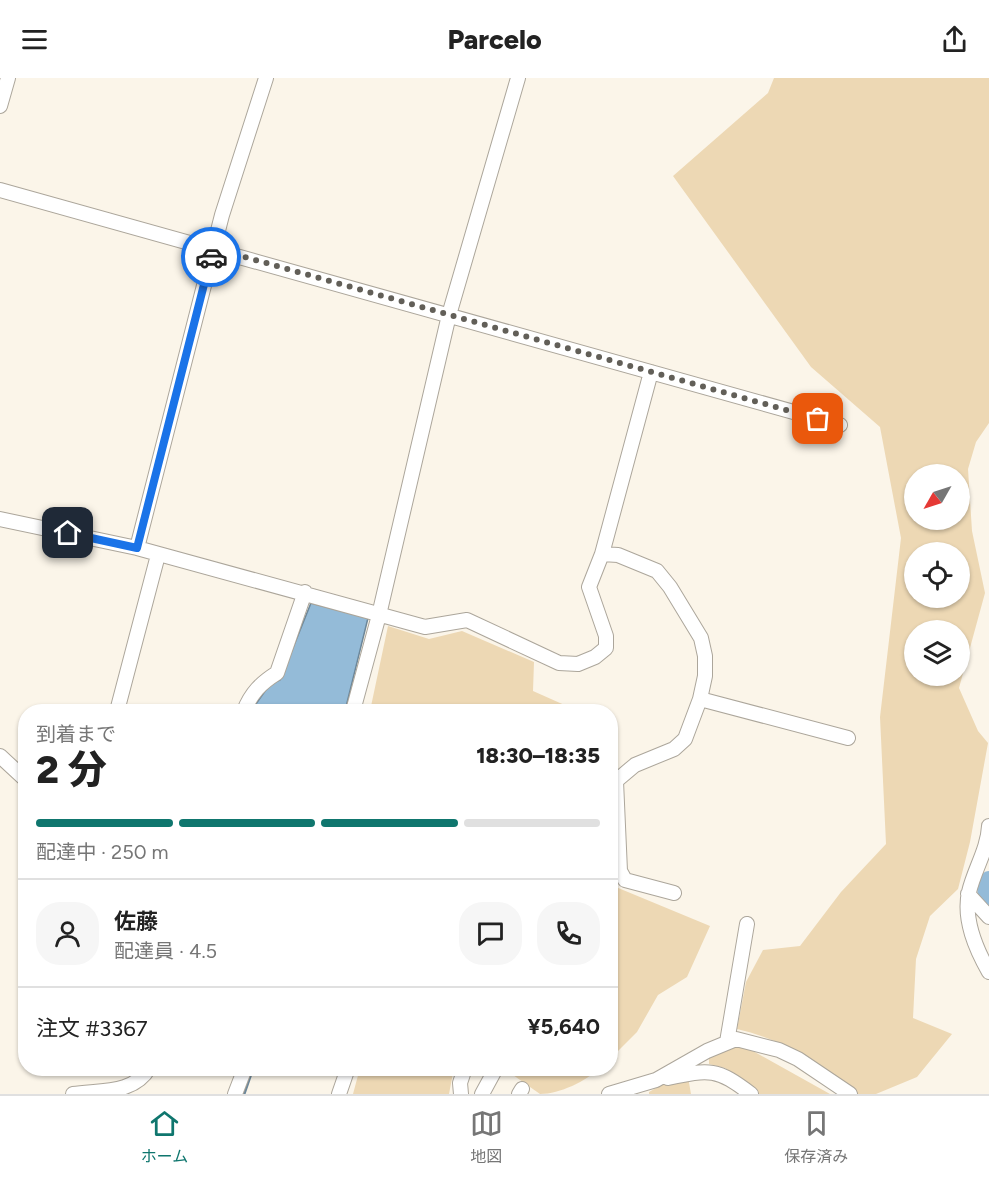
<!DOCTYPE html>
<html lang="ja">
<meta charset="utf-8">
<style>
:root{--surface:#fff;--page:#f6f6f6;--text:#222;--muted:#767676;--line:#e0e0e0;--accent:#0f766e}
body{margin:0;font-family:Figtree,"Noto Sans JP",sans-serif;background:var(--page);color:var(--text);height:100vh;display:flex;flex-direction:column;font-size:22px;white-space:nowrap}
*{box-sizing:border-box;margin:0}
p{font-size:20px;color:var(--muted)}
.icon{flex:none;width:33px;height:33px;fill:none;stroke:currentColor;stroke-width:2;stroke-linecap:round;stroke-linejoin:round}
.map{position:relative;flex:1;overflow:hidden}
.side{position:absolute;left:18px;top:626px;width:600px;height:372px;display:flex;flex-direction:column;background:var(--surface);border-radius:24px;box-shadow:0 2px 4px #0004}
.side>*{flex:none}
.needle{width:39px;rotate:231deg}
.buttons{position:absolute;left:904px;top:386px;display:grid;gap:12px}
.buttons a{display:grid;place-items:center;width:66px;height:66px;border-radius:50%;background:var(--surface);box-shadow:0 2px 4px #0004;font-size:30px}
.pin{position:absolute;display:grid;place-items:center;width:51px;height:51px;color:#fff;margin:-26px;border-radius:12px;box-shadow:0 3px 9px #0006}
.courier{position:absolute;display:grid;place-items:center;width:60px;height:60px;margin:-30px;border:4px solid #1a73e8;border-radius:50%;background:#fff;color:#222;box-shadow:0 2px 8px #0007}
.summary em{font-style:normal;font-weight:800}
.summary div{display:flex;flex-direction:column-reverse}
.summary{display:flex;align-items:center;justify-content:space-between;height:102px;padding:0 18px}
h1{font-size:39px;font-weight:800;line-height:45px}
.bar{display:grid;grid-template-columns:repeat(4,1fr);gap:9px 6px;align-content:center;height:72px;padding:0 18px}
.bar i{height:8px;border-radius:4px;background:var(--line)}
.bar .active{background:var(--accent)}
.bar p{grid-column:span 4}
.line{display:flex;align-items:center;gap:15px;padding:0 18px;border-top:2px solid var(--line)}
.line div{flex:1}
.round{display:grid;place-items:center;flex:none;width:63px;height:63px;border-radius:24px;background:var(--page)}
header{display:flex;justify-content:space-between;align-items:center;height:78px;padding:0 18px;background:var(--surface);font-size:27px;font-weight:800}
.tabs{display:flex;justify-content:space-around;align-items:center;height:84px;border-top:2px solid var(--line);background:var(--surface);font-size:16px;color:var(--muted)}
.tabs a{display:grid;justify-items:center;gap:3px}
.tabs .active{color:var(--accent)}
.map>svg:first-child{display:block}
.green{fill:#edd8b4;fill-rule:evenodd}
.water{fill:#94bbd8;stroke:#6c879a;stroke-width:1.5}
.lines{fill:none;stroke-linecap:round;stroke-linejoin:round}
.stream{stroke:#6c879a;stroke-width:3}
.river{stroke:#94bbd8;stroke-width:18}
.minor-casing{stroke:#aca69b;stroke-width:16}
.minor{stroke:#fff;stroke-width:14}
.done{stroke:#625f58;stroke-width:6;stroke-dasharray:0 10.8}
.route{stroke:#1a73e8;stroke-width:8}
</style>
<header><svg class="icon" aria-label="menu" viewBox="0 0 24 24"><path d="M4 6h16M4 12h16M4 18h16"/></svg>Parcelo<svg class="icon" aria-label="share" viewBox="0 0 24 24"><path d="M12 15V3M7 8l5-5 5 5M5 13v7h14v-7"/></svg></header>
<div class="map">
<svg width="989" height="1016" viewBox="0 0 989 1016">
<rect width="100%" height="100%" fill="#fbf5e9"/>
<path class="green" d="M 774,0 L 989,0 L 989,345 L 976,364 L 968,391 L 972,453 L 985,515 L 959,610 L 978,653 L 988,665 L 970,764 L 958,811 L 930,838 L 916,881 L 913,940 L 952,956 L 917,999 L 876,1016 L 858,1016 C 824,986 781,961 737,951 L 746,904 L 763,872 L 800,868 L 841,814 L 886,766 L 880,639 L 901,460 L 880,349 L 811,289 L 673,98 L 768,15 ZM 915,396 L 960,396 L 960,441 L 915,441 ZM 915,474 L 960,474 L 960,519 L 915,519 ZM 915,552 L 960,552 L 960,597 L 915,597 Z
M 388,548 L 429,561 L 462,553 L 534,584 L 533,613 L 578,633 L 370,633 Z
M 611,807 L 710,848 L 687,899 L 658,917 L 637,954 L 611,980 L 610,893 L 613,890 L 610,888 Z
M 738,968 L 753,973 L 830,1016 L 759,1016 L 725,990 L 709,986 L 709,977 Z
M 360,990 L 454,990 L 449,1016 L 353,1016 Z
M 503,990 L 600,990 C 586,1003 560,1016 540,1016 Z
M 688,999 L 691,1016 L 649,1016 L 649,1014 L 663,1006 Z"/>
<path class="water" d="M 311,525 L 368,540 L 345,633 L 251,633 L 270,606 L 280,602 Z"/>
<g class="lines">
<path class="stream" d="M 244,1016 L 253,990"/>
<path class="river" d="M 989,802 L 986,810 L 989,837"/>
<defs>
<path id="minor" d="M 0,28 L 8,0
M 0,112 L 840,347
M 0,441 L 137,470 L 425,549 L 467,542 L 559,585 L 578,586 L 595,579 L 606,570 L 606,558 L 589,509 L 602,476 L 651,294
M 137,470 L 222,137 L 266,0
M 602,476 L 618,477 L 657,493 L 670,509 L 701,560 L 705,578 L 705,598 L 700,621 L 685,661 L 674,671 L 635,687 L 616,703 L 620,793 L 625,802 L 674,815
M 700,621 L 848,660
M 117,633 L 158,477
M 244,633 C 251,615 261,605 277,595 L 305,514
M 353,633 L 379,537 L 449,237 L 518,0
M 0,678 L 26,702
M 989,748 C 988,771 974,792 969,814 C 963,842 976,871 989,894
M 968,816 L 989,839
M 727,964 L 747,846
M 668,1000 C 710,991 717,990 751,1016
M 73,1016 C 101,1012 134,1016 149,990
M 235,1016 L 245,990
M 339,1016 L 348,990
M 461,1016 L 460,1005 L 465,990
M 482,1016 L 494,994
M 519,1016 L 522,1011
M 609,1016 L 656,1002 L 707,973 L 736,961 L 779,972 L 798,981 L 850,1016"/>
</defs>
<use href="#minor" class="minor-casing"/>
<use href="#minor" class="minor"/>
</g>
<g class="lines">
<path class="done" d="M 211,179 L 213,170 L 818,341"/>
<path class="route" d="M 68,455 L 137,470 L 211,179"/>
</g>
</svg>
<div class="buttons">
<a><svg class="needle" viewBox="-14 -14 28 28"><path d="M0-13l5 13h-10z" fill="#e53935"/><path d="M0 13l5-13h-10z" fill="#767676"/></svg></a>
<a><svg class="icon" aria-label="locate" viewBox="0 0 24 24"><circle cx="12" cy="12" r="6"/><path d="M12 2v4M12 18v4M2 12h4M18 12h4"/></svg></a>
<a><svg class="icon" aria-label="layers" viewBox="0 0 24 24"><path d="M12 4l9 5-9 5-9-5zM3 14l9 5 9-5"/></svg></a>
</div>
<div class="pin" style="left:818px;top:341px;background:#ea580c"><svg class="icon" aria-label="bag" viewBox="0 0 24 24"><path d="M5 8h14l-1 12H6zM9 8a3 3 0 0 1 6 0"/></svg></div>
<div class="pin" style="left:68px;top:455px;background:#1f2937"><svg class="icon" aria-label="home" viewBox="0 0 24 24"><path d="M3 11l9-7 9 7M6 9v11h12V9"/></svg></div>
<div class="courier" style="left:211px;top:179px"><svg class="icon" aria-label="car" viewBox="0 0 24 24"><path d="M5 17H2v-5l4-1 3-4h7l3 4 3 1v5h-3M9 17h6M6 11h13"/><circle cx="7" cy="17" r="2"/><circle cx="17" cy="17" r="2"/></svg></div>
<section class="side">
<div class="summary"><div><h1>2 分</h1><p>到着まで</p></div><em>18:30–18:35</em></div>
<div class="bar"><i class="active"></i><i class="active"></i><i class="active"></i><i></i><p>配達中 · 250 m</p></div>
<div class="line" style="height:108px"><a class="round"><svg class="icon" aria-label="person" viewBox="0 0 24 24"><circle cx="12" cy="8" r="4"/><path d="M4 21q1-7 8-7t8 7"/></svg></a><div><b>佐藤</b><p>配達員 · 4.5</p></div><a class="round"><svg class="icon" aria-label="chat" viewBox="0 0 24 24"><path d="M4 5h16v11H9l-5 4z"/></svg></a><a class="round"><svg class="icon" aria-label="phone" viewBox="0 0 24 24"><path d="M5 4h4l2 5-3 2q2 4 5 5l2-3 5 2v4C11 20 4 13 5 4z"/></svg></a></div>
<div class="line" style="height:78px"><div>注文 #3367</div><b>¥5,640</b></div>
</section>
</div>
<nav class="tabs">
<a class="active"><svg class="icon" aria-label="home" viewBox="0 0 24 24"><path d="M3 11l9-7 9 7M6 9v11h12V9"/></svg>ホーム</a>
<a><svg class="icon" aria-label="map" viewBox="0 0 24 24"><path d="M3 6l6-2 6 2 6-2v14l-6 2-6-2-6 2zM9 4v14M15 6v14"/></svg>地図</a>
<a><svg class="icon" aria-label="saved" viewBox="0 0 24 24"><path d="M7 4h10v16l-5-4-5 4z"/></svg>保存済み</a>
</nav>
